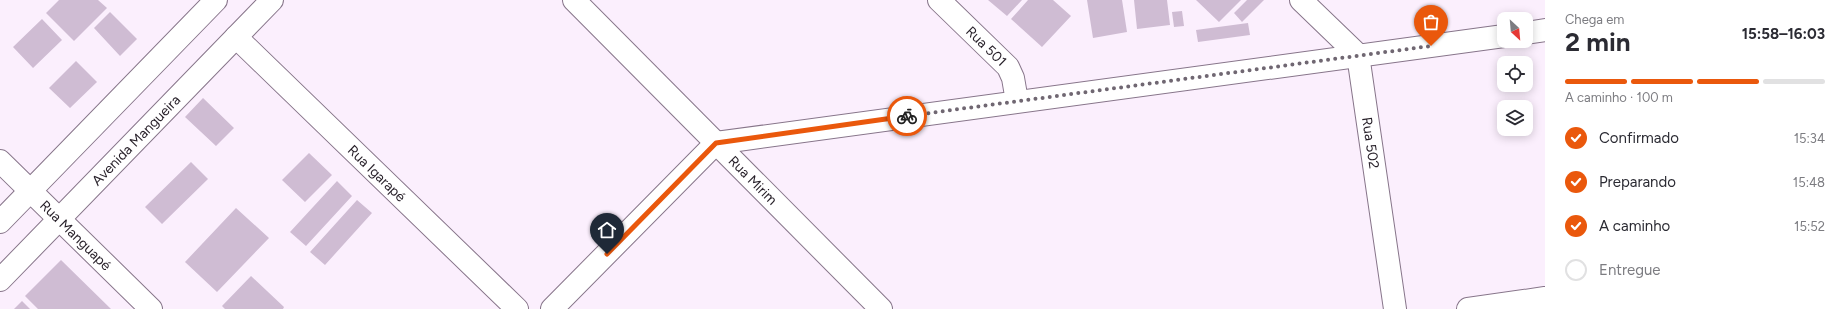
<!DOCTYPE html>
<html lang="pt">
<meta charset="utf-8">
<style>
:root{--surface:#fff;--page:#f7f7f7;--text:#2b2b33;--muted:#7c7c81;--line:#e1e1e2;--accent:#ea580c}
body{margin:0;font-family:Figtree,sans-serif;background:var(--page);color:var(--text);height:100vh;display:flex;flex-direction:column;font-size:15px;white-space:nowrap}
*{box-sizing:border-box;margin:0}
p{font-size:13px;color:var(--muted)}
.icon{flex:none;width:22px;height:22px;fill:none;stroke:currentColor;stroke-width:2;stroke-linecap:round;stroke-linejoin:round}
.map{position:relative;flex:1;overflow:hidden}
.drawer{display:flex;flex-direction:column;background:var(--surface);width:300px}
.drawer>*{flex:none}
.needle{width:26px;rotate:154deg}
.buttons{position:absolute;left:1497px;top:12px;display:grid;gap:8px}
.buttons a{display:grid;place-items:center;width:36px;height:36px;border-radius:8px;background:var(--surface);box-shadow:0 2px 10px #0003;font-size:20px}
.pin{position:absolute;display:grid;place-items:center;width:34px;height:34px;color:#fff;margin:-41px -17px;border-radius:50% 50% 50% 0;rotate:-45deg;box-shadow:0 0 4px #0007}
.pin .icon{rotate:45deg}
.courier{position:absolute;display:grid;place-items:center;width:40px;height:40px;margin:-20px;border:3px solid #ea580c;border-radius:50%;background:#fff;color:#222;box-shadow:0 1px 5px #0007}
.overview em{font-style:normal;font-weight:700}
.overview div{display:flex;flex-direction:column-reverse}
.overview{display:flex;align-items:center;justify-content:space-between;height:68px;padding:0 20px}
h1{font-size:26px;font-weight:700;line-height:30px}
.bar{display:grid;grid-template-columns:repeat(4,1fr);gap:6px 4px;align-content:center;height:48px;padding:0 20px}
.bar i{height:5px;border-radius:3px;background:var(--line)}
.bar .on{background:var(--accent)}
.bar p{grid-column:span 4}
ol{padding:0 20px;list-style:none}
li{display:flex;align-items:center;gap:12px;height:44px}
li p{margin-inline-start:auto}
li .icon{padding:4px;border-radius:50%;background:var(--accent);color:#fff;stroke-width:4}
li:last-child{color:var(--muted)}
li i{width:22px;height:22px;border:2px solid var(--line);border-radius:50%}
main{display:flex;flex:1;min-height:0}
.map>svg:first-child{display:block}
.building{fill:#cfbcd3}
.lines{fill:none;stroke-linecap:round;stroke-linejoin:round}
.minor-casing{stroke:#87758a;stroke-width:24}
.minor{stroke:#fff;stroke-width:22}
.done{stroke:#706772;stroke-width:4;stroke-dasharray:0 7.2}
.route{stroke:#ea580c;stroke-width:5}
.labels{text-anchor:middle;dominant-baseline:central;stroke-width:4;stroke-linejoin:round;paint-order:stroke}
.street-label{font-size:14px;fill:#251e27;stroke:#fbeffd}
</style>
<main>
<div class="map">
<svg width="1545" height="309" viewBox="0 0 1545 309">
<rect width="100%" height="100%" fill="#fbeffd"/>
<path class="building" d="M 59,0 L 98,0 L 107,8 L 74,41 L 46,13 Z
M 988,0 L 1022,0 L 1007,16 Z
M 1028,0 L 1053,0 L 1071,16 L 1042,47 L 1011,19 Z
M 1087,0 L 1122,0 L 1127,32 L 1093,38 Z
M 1134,0 L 1167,0 L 1170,25 L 1137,29 Z
M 1196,0 L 1241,0 L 1219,22 Z
M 1247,0 L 1264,0 L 1242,22 L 1234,13 Z
M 1182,11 L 1184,26 L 1174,27 L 1172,12 Z
M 110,12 L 137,39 L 120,56 L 94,28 Z
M 42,19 L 62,40 L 33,68 L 13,47 Z
M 1248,23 L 1250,35 L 1198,42 L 1196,30 Z
M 76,61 L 97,82 L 70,108 L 49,88 Z
M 203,98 L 234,128 L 216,146 L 185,117 Z
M 309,153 L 332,175 L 305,202 L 282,180 Z
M 191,162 L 208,179 L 162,224 L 145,207 Z
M 337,181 L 352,196 L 306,246 L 290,232 Z
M 357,200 L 372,213 L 325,265 L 310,252 Z
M 236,208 L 269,238 L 217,292 L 185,262 Z
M 61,260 L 111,309 L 38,309 L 25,296 Z
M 251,276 L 284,307 L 283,309 L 225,309 L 222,306 Z
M 22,301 L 30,309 L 14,309 Z"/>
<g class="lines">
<defs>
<g id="minor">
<path id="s1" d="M 574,0 L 881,309"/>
<path id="s2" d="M 939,0 L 1008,67 L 1013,78 L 1017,101"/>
<path id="s3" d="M 1301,0 L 1358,55 L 1395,309"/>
<path d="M 1526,33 L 1545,30"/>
<path id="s4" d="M 236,37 L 517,309"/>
<path id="s5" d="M 0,161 L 151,309"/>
<path d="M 0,222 L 216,0"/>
<path id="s6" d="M 0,280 L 272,0"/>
<path d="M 552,309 L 716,143 L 1504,36"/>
<path d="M 1468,309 L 1545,298"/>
</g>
</defs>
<use href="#minor" class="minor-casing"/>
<use href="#minor" class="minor"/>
</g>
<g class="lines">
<path class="done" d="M 907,116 L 1431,46"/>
<path class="route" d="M 607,254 L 716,143 L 907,116"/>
</g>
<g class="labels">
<g class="street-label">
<text stroke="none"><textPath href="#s2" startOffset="66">Rua 501</textPath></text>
<text stroke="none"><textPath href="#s6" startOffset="195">Avenida Mangueira</textPath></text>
<text stroke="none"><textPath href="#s3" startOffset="168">Rua 502</textPath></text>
<text stroke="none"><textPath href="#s4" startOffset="196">Rua Igarapé</textPath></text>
<text stroke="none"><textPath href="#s1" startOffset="254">Rua Mirim</textPath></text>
<text stroke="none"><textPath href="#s5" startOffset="106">Rua Manguapé</textPath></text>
</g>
</g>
</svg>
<div class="buttons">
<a><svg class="needle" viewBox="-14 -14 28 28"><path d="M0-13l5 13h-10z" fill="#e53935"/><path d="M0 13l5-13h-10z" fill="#7c7c81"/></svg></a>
<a><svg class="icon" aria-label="locate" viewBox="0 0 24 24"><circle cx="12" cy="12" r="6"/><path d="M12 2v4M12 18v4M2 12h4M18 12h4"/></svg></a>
<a><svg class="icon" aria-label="layers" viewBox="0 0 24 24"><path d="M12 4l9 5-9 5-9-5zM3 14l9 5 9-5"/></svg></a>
</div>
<div class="pin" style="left:1431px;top:46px;background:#ea580c"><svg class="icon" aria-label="bag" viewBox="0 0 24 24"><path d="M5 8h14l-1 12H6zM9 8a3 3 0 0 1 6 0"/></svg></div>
<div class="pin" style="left:607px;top:254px;background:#1f2937"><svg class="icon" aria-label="home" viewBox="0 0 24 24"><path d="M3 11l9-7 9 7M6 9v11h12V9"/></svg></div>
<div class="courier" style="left:907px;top:116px"><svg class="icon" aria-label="bike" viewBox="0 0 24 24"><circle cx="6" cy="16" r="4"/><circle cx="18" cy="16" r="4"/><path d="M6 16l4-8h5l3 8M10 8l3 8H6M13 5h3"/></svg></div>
</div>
<section class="drawer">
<div class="overview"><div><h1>2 min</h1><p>Chega em</p></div><em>15:58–16:03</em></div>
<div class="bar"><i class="on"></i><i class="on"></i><i class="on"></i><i></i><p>A caminho · 100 m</p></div>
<ol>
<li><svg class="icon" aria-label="check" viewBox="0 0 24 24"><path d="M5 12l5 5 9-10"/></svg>Confirmado<p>15:34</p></li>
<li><svg class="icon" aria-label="check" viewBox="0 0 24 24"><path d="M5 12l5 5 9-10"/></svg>Preparando<p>15:48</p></li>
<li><svg class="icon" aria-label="check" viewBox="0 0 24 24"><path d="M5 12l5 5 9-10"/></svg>A caminho<p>15:52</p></li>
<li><i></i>Entregue</li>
</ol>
</section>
</main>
